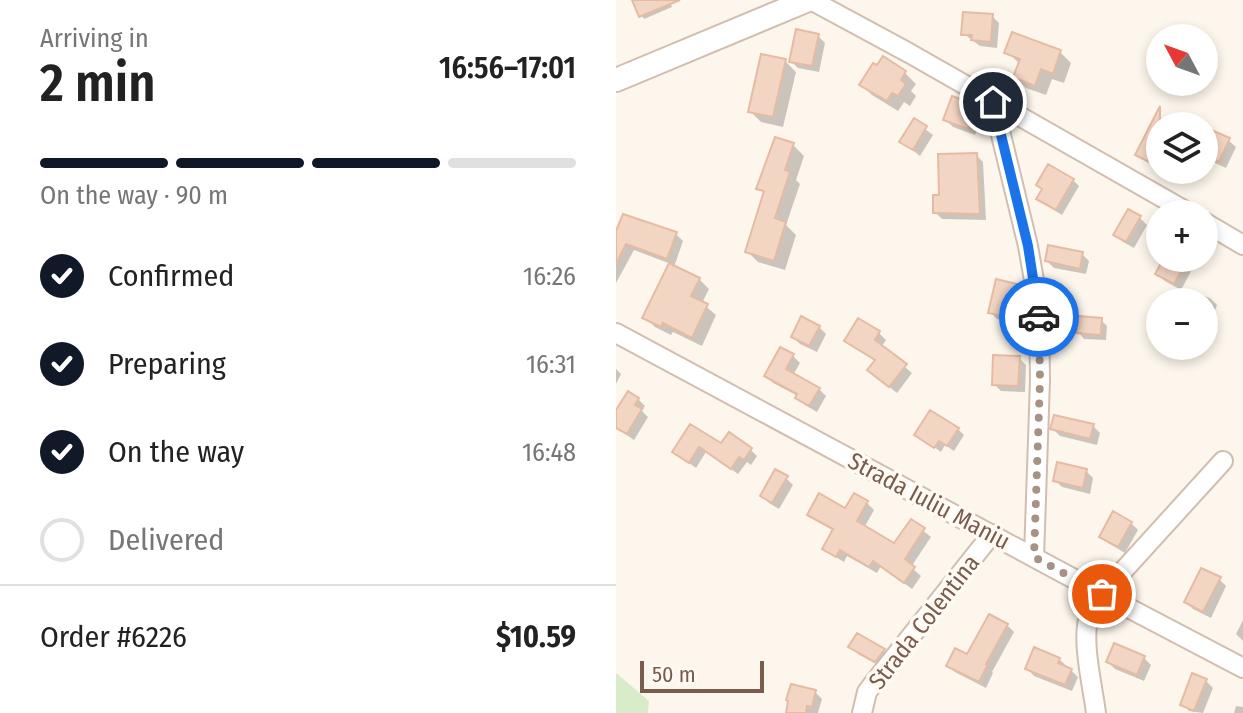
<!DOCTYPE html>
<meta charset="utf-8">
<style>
:root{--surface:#fff;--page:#f6f6f6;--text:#222;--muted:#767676;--line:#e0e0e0;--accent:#111827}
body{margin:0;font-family:"Fira Sans Condensed",sans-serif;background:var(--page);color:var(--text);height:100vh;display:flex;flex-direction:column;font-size:30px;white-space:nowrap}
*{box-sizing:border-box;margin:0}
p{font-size:26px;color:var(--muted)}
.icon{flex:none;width:44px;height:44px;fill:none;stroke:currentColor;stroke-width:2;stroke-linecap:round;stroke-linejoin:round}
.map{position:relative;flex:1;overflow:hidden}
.panel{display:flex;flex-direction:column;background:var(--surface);width:616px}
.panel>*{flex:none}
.needle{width:52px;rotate:311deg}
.controls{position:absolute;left:530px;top:24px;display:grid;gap:16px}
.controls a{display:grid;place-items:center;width:72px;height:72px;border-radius:50%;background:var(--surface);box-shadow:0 4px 12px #0003;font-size:40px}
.scale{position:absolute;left:24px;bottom:20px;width:124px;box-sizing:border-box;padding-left:8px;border:4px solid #7a5c4d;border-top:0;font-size:22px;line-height:28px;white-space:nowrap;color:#7a5c4d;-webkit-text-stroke:6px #fffaf3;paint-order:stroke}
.pin{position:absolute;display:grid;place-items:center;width:68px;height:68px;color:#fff;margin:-34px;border:4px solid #fff;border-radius:50%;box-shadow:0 2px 8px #0007}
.courier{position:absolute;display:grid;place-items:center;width:80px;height:80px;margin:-40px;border:6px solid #1a73e8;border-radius:50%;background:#fff;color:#222;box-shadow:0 2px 10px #0007}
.overview em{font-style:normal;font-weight:600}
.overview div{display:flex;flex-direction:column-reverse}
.overview{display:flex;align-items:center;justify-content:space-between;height:136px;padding:0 40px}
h1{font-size:52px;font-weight:600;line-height:60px}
.bar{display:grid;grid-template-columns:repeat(4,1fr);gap:12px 8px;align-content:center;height:96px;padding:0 40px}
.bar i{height:10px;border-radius:6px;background:var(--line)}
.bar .active{background:var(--accent)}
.bar p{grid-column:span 4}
.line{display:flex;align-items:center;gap:20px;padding:0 40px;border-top:2px solid var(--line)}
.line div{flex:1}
ol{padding:0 40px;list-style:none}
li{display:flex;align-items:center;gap:24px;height:88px}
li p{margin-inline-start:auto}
li .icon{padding:8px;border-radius:50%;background:var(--accent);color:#fff;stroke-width:4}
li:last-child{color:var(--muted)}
li i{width:44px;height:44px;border:4px solid var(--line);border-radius:50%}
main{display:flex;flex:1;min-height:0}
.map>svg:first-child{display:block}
.green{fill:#d8ecc9}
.shadow{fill:#0003}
.building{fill:#f3d5c3;stroke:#e6bba3;stroke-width:2}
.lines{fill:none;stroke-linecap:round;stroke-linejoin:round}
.minor-casing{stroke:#d1beb0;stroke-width:22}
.tertiary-casing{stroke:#d1beb0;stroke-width:26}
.minor{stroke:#fff;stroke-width:18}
.tertiary{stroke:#fff;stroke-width:22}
.done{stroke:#a89285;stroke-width:8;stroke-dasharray:0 14.4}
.route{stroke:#1a73e8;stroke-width:10}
.labels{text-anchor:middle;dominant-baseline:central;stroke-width:7;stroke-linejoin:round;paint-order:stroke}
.street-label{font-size:24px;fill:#7a5c4d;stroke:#fffaf3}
</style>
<main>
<section class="panel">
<div class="overview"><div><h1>2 min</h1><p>Arriving in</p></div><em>16:56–17:01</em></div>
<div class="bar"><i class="active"></i><i class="active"></i><i class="active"></i><i></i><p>On the way · 90 m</p></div>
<ol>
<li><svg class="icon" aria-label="check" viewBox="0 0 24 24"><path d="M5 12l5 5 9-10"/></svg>Confirmed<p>16:26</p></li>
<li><svg class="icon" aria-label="check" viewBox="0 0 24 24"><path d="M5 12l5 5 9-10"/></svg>Preparing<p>16:31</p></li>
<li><svg class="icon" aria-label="check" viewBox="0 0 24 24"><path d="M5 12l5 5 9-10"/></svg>On the way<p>16:48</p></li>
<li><i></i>Delivered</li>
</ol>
<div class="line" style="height:104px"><div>Order #6226</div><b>$10.59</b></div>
</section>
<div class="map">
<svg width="627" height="713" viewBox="0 0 627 713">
<rect width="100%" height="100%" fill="#fdf6ec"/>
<path class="green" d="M 0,673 L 33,701 L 32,713 L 0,713 Z"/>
<path class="shadow" d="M 18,0 L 53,0 L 56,7 L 28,19 Z
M 376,16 L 383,23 L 381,48 L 364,46 L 348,34 Z
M 397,34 L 444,52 L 455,63 L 448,83 L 436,79 L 430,95 L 410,88 L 399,77 L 404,64 L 391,52 Z
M 202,36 L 209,43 L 203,72 L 182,68 L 175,61 Z
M 267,59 L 289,73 L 300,84 L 295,91 L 300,96 L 294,106 L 288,102 L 282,111 L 256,95 L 245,85 Z
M 169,61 L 180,72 L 167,127 L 145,122 L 134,111 Z
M 360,107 L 367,114 L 359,135 L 337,127 L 330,120 Z
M 541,116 L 561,126 L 544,126 L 544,161 L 541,167 L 529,161 L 522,154 Z
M 298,121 L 317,135 L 304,156 L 286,142 Z
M 588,134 L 612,140 L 620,147 L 610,168 L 588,158 Z
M 177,145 L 188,156 L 180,180 L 184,184 L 170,225 L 180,235 L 169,270 L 142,262 L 131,251 L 149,194 L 143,188 Z
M 360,155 L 367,162 L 370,220 L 326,219 L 319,212 L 325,197 Z
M 457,180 L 463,186 L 446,215 L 428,204 L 422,199 L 427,190 Z
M 8,216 L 60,234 L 67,241 L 58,267 L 83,279 L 93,289 L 86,303 L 100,315 L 86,346 L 57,332 L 55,335 L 39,327 L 29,317 L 55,264 L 18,250 L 0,283 L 0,236 Z
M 524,218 L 531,225 L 518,248 L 507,242 L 500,235 Z
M 466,254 L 473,261 L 470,274 L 438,268 L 431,261 Z
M 550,258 L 582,258 L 565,290 L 549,281 L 542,274 Z
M 400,286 L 407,293 L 399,323 L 381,319 L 374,312 Z
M 579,293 L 594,298 L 601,305 L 589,338 L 588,302 L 576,302 Z
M 485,320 L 491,326 L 490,340 L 468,339 L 464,334 L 458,333 L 452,327 Z
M 203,327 L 210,334 L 201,352 L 184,344 L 177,337 Z
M 263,333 L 270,340 L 265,347 L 296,373 L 281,393 L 261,377 L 261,361 L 238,347 L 231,340 Z
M 177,356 L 184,363 L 177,375 L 203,389 L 210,396 L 201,412 L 189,405 L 182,398 L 182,396 L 157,383 L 150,376 Z
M 403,358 L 410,365 L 409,392 L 385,391 L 378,384 Z
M 0,369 L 5,374 L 0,384 Z
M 22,399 L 29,406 L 26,411 L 32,417 L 18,440 L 0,428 L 0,413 Z
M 477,426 L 484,433 L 481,445 L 444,436 L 437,429 Z
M 74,427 L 105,446 L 135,450 L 141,456 L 135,465 L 131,462 L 122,474 L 90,452 L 80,468 L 58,452 Z
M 342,429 L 348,435 L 338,451 L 329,445 L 325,452 L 301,435 Z
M 470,471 L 477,478 L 474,494 L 446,487 L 439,480 Z
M 170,478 L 177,485 L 163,509 L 153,503 L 146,496 Z
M 239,496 L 251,503 L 258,510 L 248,528 L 279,545 L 295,521 L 315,537 L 295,567 L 305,576 L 296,589 L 265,566 L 261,573 L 231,556 L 228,562 L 216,555 L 209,548 L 218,531 L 201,521 L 194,514 L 230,511 Z
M 515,523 L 522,530 L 509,553 L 492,543 L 485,536 Z
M 603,579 L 610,586 L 595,618 L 577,609 L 570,602 Z
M 627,620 L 627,641 L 620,634 Z
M 391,625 L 398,632 L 376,672 L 377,673 L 370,688 L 339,672 L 332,665 L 352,657 Z
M 241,636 L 268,651 L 275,658 L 267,668 L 242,654 L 235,647 Z
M 528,658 L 535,665 L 528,681 L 499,669 L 492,662 Z
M 443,659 L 462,677 L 456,691 L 418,676 L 411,668 Z
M 590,681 L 597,688 L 587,713 L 573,711 L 566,704 Z
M 199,692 L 206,699 L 202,713 L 171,713 Z
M 620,706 L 627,707 L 627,713 L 618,713 Z"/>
<path class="building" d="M 16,0 L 64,0 L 23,17 Z
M 347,12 L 377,14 L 375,42 L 355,40 L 356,35 L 345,35 Z
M 180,29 L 203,34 L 196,66 L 173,62 Z
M 396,32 L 445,50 L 437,74 L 425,69 L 419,86 L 397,77 L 404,59 L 388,53 Z
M 145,54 L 170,59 L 157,117 L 132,112 Z
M 267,56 L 290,71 L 285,80 L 290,84 L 282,96 L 276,93 L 271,101 L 243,85 L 257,63 L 261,65 Z
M 336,96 L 361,105 L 352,129 L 327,120 Z
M 544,106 L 544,141 L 533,162 L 519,155 Z
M 298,118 L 311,126 L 297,150 L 283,142 Z
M 593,129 L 614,138 L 603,162 L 588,155 L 588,140 Z
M 159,137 L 178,143 L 169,170 L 174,172 L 159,218 L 170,222 L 158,261 L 129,252 L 148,191 L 140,189 Z
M 361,153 L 364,214 L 317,213 L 317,195 L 323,195 L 322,154 Z
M 432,164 L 458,179 L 440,210 L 420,199 L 426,189 L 420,185 Z
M 512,209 L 525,216 L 510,242 L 497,235 Z
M 7,214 L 61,232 L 51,259 L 10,244 L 0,264 L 0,231 Z
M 432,245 L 467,252 L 464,269 L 429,261 Z
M 548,258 L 572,258 L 558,284 L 539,274 Z
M 53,263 L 84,278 L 75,296 L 92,304 L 76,338 L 47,323 L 45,327 L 26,318 Z
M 380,279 L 401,284 L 393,317 L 372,313 Z
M 451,315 L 486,318 L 485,335 L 460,333 L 461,329 L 450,328 Z
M 185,316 L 204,326 L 193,346 L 175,337 Z
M 242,318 L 264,331 L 259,340 L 291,364 L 273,387 L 251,370 L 259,360 L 228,341 Z
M 164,347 L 178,354 L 170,369 L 204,388 L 193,406 L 179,398 L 181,394 L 148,376 Z
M 377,355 L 404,356 L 402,386 L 376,385 Z
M 12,391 L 23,398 L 19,405 L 26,409 L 11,434 L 0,428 L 0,410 Z
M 314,410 L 343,428 L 331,446 L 323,441 L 318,448 L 298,435 Z
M 438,415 L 478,424 L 474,439 L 434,429 Z
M 74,424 L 105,443 L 113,432 L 136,448 L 128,460 L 123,457 L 115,469 L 83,447 L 73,463 L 56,452 Z
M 441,462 L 471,469 L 467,488 L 437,481 Z
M 159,469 L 172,476 L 156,503 L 144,496 Z
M 203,493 L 229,508 L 238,493 L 252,501 L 241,521 L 278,543 L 295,519 L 309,528 L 289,559 L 299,567 L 288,583 L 257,561 L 253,567 L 224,550 L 220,557 L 206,549 L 217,529 L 191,515 Z
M 497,511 L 516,522 L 502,547 L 483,537 Z
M 585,568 L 605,577 L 587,612 L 568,602 Z
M 373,614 L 392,624 L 370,664 L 372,664 L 363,682 L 330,666 L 339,648 L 351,654 Z
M 241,633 L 269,649 L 259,662 L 232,647 Z
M 498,643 L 529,656 L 521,675 L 490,662 Z
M 418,647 L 444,658 L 442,663 L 456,669 L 449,685 L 409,669 Z
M 576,673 L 591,679 L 578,711 L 564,705 Z
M 175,684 L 200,690 L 196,707 L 191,706 L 190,713 L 170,713 L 172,701 L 170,700 Z"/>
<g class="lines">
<defs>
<path id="minor" d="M 195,0 L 293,53 L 575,214
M 377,102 L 412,246 L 423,309 L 424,380 L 418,557
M 588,222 L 627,245
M 0,333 L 486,594 L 627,668
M 246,713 L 251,692 L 257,684 L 376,534
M 480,713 C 477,688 465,640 473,617 C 476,608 481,601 486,594 L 607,461"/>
<path id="tertiary" d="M 0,80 L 192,0"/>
</defs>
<use href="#minor" class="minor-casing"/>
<use href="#tertiary" class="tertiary-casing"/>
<use href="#minor" class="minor"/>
<use href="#tertiary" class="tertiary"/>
</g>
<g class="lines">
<path class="done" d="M 423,317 L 424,380 L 418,557 L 486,594"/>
<path class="route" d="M 377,102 L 412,246 L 423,317"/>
</g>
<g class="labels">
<g class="street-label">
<text transform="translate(313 501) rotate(28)">Strada Iuliu Maniu</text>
<text transform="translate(308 622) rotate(-52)">Strada Colentina</text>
</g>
</g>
</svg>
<div class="controls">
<a><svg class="needle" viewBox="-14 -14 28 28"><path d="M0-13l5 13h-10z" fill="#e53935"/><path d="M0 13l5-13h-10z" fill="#767676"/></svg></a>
<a><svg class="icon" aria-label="layers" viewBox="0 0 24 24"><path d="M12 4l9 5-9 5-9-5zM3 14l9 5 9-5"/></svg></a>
<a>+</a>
<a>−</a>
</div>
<div class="scale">50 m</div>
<div class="pin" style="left:486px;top:594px;background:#ea580c"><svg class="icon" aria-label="bag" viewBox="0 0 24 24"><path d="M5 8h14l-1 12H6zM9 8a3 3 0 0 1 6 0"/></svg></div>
<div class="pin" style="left:377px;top:102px;background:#1f2937"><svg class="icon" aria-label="home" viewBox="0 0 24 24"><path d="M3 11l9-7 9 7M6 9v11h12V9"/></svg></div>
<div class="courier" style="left:423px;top:317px"><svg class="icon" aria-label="car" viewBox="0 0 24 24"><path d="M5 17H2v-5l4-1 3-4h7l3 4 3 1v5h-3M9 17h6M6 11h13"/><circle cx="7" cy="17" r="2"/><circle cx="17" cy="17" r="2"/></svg></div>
</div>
</main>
